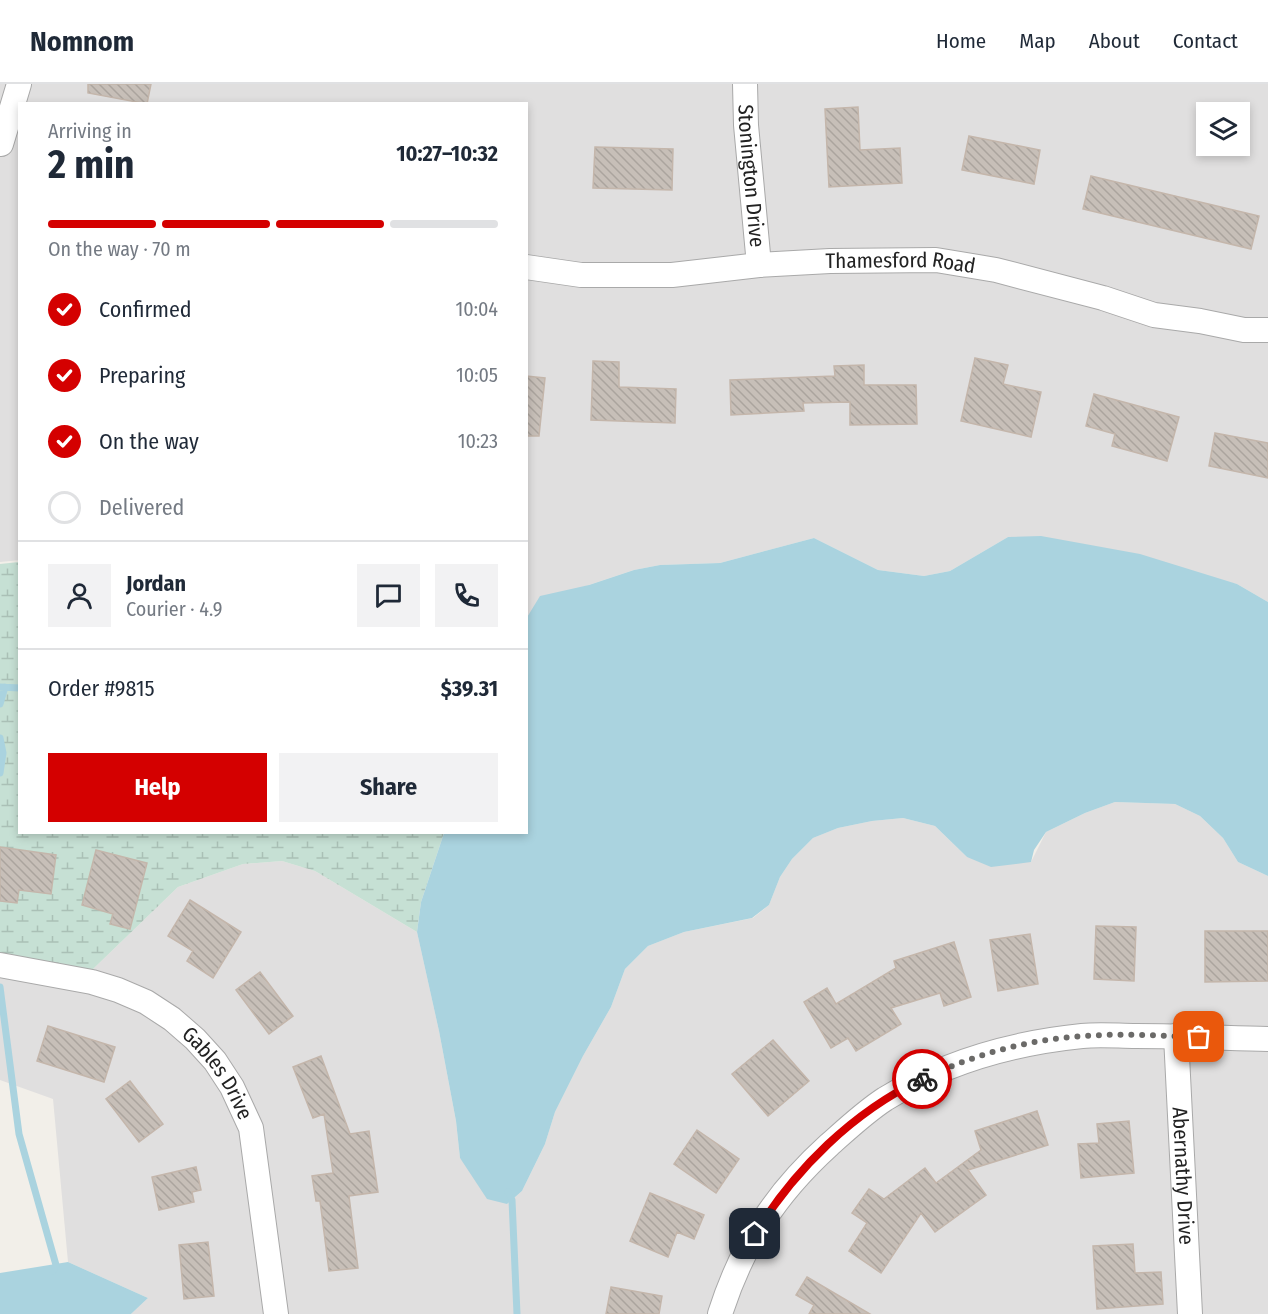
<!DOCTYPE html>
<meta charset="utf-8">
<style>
:root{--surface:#fff;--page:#f2f2f3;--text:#1f2937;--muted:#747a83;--line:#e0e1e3;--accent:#d40000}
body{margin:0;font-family:"Fira Sans Condensed",sans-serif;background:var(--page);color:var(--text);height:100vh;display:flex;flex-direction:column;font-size:22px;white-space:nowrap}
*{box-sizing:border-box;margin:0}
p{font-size:20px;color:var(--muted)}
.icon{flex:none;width:33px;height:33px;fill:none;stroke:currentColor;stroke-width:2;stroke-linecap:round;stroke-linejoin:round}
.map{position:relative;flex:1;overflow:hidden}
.details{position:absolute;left:18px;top:18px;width:510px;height:732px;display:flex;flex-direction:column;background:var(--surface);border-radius:0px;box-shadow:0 3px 9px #0003}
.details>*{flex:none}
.controls{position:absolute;left:1196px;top:18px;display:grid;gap:12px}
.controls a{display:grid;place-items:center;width:54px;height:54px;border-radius:0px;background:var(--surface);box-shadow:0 3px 9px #0003;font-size:30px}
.pin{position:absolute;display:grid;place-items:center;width:51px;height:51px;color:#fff;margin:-26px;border-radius:12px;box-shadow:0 3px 9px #0006}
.courier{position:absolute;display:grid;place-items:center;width:60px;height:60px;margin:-30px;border:4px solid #d40000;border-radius:50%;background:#fff;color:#222;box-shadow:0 2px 8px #0007}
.summary em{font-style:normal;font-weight:700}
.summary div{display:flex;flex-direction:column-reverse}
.summary{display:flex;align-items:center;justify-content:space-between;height:102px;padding:0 30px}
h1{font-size:39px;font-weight:700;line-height:45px}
.bar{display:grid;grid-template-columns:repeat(4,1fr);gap:9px 6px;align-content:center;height:72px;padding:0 30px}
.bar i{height:8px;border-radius:4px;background:var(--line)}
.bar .on{background:var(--accent)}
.bar p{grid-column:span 4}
.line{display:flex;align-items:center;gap:15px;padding:0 30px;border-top:2px solid var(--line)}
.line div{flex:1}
.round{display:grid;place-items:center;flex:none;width:63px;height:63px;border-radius:0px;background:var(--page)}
ol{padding:0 30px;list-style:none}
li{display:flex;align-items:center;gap:18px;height:66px}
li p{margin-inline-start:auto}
li .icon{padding:6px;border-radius:50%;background:var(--accent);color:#fff;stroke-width:4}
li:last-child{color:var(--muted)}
li i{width:33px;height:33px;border:3px solid var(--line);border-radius:50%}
.action{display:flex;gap:12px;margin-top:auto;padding:12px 30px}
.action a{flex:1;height:69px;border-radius:0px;background:var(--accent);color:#fff;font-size:24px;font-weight:700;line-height:69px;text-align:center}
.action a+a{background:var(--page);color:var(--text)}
header{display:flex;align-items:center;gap:36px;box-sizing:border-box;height:84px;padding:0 30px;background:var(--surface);border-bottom:2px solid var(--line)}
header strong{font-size:28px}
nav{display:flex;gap:33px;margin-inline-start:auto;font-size:21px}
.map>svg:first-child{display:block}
.residential{fill:#e0dfdf;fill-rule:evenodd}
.wetland{fill:url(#wetland-marsh)}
.water{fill:#aad3df}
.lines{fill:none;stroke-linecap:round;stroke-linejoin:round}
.stream{stroke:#aad3df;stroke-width:7}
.building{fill:url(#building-back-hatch);stroke:#c4b6ab;stroke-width:1.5}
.minor-casing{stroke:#a9a9a9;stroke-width:26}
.minor{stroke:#fff;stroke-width:24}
.done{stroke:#6b6a68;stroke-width:6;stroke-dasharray:0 10.8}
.route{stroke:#d40000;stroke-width:8}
.labels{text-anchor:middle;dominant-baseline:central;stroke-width:4.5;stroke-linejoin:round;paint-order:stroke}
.street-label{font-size:21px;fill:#222;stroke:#fff}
</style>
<header>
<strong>Nomnom</strong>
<nav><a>Home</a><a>Map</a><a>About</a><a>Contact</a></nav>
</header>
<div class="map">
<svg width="1268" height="1230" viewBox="0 0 1268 1230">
<defs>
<pattern id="wetland-marsh" width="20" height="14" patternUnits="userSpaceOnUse" patternTransform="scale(1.5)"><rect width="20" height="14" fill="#c6e0d4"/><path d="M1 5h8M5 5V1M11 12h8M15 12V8" fill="none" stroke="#aac0b6"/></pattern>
<pattern id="building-back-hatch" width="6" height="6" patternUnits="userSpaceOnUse" patternTransform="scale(1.5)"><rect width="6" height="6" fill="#c7bfb8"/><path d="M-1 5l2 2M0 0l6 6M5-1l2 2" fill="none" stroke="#aba49e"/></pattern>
</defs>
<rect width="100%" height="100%" fill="#f2efe9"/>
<path class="residential" d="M 0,0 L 1268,0 L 1268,518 L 1237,500 L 1008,453 L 950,487 L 924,492 L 878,486 L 814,454 L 720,479 L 660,481 L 634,486 L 589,501 L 527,536 L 526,20 L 20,20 L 20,476 L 0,478 ZM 1206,28 L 1239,28 L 1239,62 L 1206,62 Z
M 1115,718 L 1175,720 L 1200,732 L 1223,754 L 1238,778 L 1268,792 L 1268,1230 L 131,1230 L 148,1214 L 68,1178 L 53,1015 L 0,996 L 0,884 L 92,886 L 178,803 L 243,780 L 282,777 L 315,787 L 417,848 L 439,947 L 456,1037 L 460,1074 L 507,1120 L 522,1107 L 545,1060 L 555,1028 L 583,972 L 611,923 L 625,885 L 648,862 L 684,848 L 753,834 L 769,821 L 780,793 L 792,775 L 813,754 L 838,744 L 872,737 L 903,734 L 935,742 L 967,773 L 1031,778 L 1046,748 L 1085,729 Z"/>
<path class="wetland" d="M 19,478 L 20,748 L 444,749 L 421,818 L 417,848 L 315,787 L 282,777 L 243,780 L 178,803 L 92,886 L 0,885 L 0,480 Z"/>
<path class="water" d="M 1041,452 L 1140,470 L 1237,500 L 1268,518 L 1268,792 L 1238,778 L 1223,754 L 1200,732 L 1175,720 L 1115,718 L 1085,729 L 1046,748 L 1034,766 L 1031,778 L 991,783 L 967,773 L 935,742 L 903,734 L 872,737 L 838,744 L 813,754 L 792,775 L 780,793 L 769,821 L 752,834 L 684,848 L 648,862 L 625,885 L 611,923 L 583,972 L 555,1028 L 545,1060 L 522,1107 L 507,1120 L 487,1115 L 460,1074 L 456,1037 L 439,947 L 417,848 L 421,818 L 444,749 L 526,748 L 526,535 L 540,512 L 589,501 L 634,486 L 660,481 L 720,479 L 814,454 L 878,486 L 924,492 L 950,487 L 1008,453 Z
M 68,1178 L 148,1214 L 131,1230 L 0,1230 L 0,1189 Z"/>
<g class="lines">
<path class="stream" d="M 0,603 L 20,604
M 0,620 L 5,603
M 0,654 L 3,669 L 0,689
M 0,903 L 19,1050 L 56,1181 L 53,1187
M 508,1108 L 512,1116 L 517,1230"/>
</g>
<path class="building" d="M 88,0 L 151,0 L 147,20 L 88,9 Z
M 858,23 L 860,66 L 900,64 L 902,99 L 829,103 L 825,25 Z
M 969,52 L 1040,66 L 1034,100 L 962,86 Z
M 595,63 L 673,65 L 672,106 L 593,104 Z
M 1091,92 L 1259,132 L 1251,165 L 1083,125 Z
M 975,274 L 1008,281 L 1003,300 L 1041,308 L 1031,353 L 961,337 Z
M 593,277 L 619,278 L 619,303 L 676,305 L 675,339 L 591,336 Z
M 864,281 L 864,301 L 916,301 L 917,340 L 850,341 L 850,318 L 803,319 L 804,327 L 731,331 L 730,296 L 835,292 L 834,282 Z
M 526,292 L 545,294 L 539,352 L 526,352 Z
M 1094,310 L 1179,333 L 1167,377 L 1112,362 L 1115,350 L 1086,342 Z
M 1215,349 L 1268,359 L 1268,394 L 1209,382 Z
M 0,763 L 56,771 L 51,810 L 19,806 L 17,819 L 0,817 Z
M 96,766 L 147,779 L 130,845 L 110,840 L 113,830 L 82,821 Z
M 190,816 L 241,848 L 213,894 L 187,877 L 193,867 L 168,852 Z
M 1096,842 L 1136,843 L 1134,897 L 1094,895 Z
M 1205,847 L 1268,847 L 1268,897 L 1205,898 Z
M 1030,850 L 1038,900 L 998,907 L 990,856 Z
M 954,858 L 971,913 L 944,922 L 940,909 L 891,924 L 901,940 L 856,967 L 848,954 L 831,964 L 804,918 L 827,904 L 836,920 L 896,884 L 894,877 Z
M 260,888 L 293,932 L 269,950 L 236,906 Z
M 48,942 L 115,963 L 104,998 L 37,977 Z
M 773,956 L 809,997 L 768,1032 L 732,990 Z
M 321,972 L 350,1050 L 369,1047 L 378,1108 L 349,1112 L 358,1184 L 329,1187 L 320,1117 L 316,1117 L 312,1092 L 333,1089 L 324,1030 L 313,1034 L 293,983 Z
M 130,997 L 163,1040 L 139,1058 L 106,1015 Z
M 1037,1027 L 1048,1061 L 968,1086 L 986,1111 L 935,1148 L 921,1129 L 881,1189 L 849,1167 L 867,1139 L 852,1129 L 869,1105 L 884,1115 L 925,1084 L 936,1099 L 981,1066 L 975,1047 Z
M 1129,1037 L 1134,1089 L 1081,1094 L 1078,1060 L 1099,1059 L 1097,1040 Z
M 697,1046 L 739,1075 L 716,1109 L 674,1080 Z
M 196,1083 L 201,1106 L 192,1108 L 194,1118 L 159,1126 L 152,1093 Z
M 650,1109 L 704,1131 L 694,1155 L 677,1148 L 668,1173 L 630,1157 Z
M 208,1158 L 214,1212 L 184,1215 L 179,1161 Z
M 1133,1160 L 1135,1189 L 1161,1188 L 1163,1220 L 1097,1225 L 1093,1162 Z
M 807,1193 L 870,1230 L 809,1230 L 814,1221 L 796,1211 Z
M 611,1203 L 662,1212 L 659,1230 L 606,1230 Z"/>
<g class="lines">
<defs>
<g id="minor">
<path id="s1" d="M 745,0 L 746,41 L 759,181"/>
<path d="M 1,60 L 19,0"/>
<path id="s2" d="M 526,183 L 581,191 L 672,191 L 759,181 L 830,177 L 936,176 L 996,186 L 1103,214 L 1154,231 L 1200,237 L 1244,246 L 1268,246"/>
<path id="s3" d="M 0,881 L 92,898 L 118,906 L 146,918 L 172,935 L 195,955 L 215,977 L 232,1003 L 251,1044 L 276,1230"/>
<path id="s4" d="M 1176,952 L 1190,1230"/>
<path d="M 720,1230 C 742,1161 775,1110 829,1061 C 847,1045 865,1028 885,1015 C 945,978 1013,959 1082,952 C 1100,950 1119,952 1136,952 C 1180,952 1224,954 1268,955"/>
</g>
</defs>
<use href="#minor" class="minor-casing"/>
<use href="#minor" class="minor"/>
</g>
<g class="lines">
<path class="done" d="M 922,995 C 973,971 1028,955 1085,952 C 1122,949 1161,952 1199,953"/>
<path class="route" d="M 755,1150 C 795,1085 853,1028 922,995"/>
</g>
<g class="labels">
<g class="street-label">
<text stroke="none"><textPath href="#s1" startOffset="92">Stonington Drive</textPath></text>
<text stroke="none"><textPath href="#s2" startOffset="376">Thamesford Road</textPath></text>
<text stroke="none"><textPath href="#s3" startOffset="254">Gables Drive</textPath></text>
<text stroke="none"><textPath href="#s4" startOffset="140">Abernathy Drive</textPath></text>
</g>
</g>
</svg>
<div class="controls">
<a><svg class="icon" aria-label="layers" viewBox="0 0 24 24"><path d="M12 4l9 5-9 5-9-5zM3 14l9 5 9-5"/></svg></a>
</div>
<div class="pin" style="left:1199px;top:953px;background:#ea580c"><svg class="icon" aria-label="bag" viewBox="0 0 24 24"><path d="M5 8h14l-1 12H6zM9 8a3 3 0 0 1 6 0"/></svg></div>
<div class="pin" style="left:755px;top:1150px;background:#1f2937"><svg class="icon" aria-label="home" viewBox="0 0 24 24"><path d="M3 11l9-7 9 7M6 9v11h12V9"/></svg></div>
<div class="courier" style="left:922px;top:995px"><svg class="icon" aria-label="bike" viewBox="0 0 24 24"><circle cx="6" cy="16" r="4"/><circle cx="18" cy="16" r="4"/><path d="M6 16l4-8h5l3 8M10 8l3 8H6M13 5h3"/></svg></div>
<section class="details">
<div class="summary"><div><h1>2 min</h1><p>Arriving in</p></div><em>10:27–10:32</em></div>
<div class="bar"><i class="on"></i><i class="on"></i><i class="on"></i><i></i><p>On the way · 70 m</p></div>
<ol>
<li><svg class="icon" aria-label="check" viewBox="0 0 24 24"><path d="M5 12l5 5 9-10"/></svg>Confirmed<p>10:04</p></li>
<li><svg class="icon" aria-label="check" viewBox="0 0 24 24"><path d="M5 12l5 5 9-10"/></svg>Preparing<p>10:05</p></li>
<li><svg class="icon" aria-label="check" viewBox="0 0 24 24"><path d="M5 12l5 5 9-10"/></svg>On the way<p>10:23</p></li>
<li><i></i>Delivered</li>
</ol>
<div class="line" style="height:108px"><a class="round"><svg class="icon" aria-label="person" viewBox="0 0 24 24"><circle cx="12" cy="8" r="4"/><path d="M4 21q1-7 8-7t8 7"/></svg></a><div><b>Jordan</b><p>Courier · 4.9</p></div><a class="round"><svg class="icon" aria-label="chat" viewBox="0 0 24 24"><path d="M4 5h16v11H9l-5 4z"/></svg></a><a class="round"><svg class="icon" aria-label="phone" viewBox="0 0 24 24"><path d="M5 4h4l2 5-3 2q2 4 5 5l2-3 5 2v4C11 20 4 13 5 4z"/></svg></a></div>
<div class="line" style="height:78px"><div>Order #9815</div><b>$39.31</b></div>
<div class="action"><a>Help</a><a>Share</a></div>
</section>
</div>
